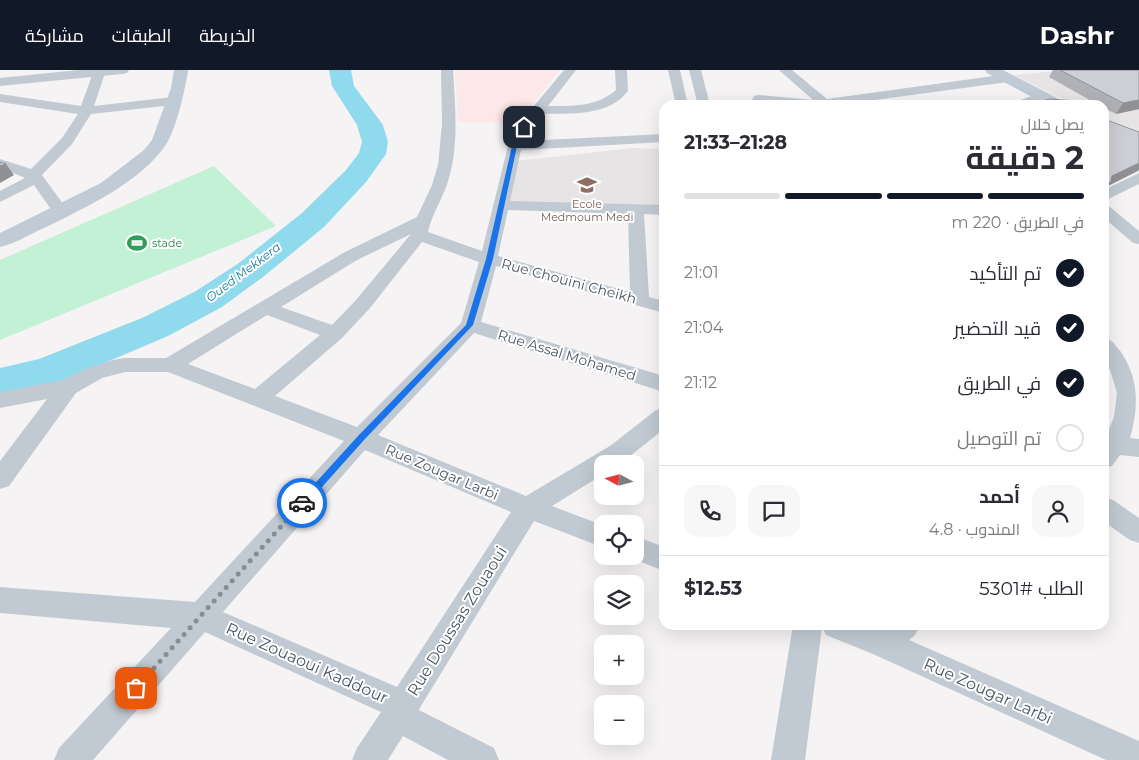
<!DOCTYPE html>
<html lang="ar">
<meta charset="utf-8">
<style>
:root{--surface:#fff;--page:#f7f7f7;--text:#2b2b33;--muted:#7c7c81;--line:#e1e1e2;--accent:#111827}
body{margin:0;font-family:Montserrat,Cairo,sans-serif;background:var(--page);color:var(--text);direction:rtl;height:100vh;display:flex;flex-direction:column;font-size:19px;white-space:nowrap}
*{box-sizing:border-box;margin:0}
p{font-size:16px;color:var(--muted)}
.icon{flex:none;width:28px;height:28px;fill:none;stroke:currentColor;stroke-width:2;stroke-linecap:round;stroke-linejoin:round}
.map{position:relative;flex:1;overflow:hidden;direction:ltr}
.details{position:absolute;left:659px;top:30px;width:450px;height:530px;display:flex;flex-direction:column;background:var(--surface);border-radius:15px;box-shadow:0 5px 20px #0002;direction:rtl}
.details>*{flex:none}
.needle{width:32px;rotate:277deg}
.fabs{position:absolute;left:594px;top:385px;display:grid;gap:10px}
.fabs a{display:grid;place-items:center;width:50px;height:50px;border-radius:10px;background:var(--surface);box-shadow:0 5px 20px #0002;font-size:25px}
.pin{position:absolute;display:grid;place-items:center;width:42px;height:42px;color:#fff;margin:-21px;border-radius:10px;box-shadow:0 2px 8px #0006}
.courier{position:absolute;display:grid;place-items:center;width:50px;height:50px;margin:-25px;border:4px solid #1a73e8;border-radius:50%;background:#fff;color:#222;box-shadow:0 1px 6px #0007}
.overview em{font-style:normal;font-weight:700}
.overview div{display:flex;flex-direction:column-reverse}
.overview{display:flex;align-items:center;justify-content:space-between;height:85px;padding:0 25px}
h1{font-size:32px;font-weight:700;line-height:38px}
.bar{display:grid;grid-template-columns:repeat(4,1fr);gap:8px 5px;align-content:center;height:60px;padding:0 25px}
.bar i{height:6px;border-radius:4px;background:var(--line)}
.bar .current{background:var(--accent)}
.bar p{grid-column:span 4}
.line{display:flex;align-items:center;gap:12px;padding:0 25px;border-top:1px solid var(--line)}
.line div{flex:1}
.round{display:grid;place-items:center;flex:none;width:52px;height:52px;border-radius:15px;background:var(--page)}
ol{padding:0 25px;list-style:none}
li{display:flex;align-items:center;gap:15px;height:55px}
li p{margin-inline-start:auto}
li .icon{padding:5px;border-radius:50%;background:var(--accent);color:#fff;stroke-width:4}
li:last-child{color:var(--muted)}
li i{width:28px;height:28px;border:2px solid var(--line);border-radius:50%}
header{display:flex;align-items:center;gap:30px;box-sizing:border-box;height:70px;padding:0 25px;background:var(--accent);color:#fff}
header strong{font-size:24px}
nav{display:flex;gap:28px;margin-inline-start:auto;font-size:18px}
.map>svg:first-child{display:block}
.education{fill:#e6e4e5}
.medical{fill:#fce8e6}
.green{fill:#c3f1d5}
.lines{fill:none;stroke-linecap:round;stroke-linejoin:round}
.river{fill:#90daee;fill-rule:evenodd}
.minor{fill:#c1cad2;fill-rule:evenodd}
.tertiary{fill:#c1cad2;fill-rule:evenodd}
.secondary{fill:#c1cbd6;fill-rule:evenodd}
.wall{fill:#b0b2b7}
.shaded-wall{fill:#909195}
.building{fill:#cdcfd5;stroke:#909195}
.route{fill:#1a73e8}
.done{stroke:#868d94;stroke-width:5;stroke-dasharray:0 9}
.labels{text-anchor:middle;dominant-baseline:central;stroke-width:4;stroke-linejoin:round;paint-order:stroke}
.far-education-label{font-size:11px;fill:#785e54;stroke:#fff}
.far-leisure-label{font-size:11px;fill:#27864d;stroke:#fff;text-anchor:start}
.far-water-label{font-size:12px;font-style:italic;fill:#0c7c9b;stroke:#fff}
.street-label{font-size:14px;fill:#4a5661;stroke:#fff}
.near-street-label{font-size:16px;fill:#4a5661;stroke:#fff}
</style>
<header>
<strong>Dashr</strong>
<nav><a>الخريطة</a><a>الطبقات</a><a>مشاركة</a></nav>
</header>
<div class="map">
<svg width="1139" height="690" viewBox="0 0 1139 690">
<rect width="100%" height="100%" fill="#f5f3f3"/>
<path class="education" d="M 1069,0 L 1139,0 L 1139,61 L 1104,48 L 1104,35 L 1074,35 L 1014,5 Z
M 634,78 L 664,79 L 664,140 L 507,138 L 515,91 Z"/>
<path class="medical" d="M 455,0 L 560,0 L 517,53 L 458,52 Z"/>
<path class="green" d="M 214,96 L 276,156 L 0,270 L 0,190 Z"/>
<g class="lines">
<path class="river" d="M 329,0 L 351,0 L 354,16 L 383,55 L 388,72 L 386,84 L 366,112 L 324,157 L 263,207 L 222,237 L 168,266 L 62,311 L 0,328 L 0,298 L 39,289 L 142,248 L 196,221 L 239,193 L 302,143 L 346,100 L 359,83 L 362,72 L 357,55 L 332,16 Z"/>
<path class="minor" d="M 94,0 L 106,0 L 94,36 L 173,27 L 179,31 L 173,35 L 91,44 L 72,74 L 42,105 L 69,142 L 67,145 L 55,145 L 34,115 L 0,132 L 0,121 L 25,108 L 0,97 L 0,89 L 31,99 L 62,68 L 78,44 L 0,32 L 0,24 L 81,36 Z
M 441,0 L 453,0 C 455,36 459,73 449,108 C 444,127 432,143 428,162 L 482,181 L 508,76 L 519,54 L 564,0 L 576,0 L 548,36 C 572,36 597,37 616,20 L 615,0 L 627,0 L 628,21 C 608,47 570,43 541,44 L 530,58 L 524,71 L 664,64 L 664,72 L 521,80 L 510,131 L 664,135 L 664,145 L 644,144 L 649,227 L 664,231 L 664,243 L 496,196 L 481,252 L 664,306 L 664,322 L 474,263 L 378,365 L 526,426 L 610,376 L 656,340 L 664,338 L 664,359 L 620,394 L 602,394 L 602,405 L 552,436 L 602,455 L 602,477 L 534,451 L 421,636 L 419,640 L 494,678 L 499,690 L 448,690 L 403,666 L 388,690 L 352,690 L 357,678 L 381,642 L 205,562 L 93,690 L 54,690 L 59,678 L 171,558 L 0,543 L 0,517 L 195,532 L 344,371 L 168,302 L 125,302 L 102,308 L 76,323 L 9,416 L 0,419 L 0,391 L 47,329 L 0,338 L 0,322 L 63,310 L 88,298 L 113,290 L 125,288 L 166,288 L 345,182 L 417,147 L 432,115 L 438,95 L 442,54 ZM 508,140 L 628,144 L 630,222 L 498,186 ZM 411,164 L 356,230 L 332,255 L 281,237 L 357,190 ZM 422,172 L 479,192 L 461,253 L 357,357 L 275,326 L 342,268 L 370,238 ZM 267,245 L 320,265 L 255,319 L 188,294 ZM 365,380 L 511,442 L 397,617 L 223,542 Z
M 668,0 L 680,0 L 688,35 L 676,35 Z
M 689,0 L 701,0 L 710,35 L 698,35 Z
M 779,0 L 792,0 L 827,29 L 1008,4 L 1014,8 L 1008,12 L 838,35 L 779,35 L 754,32 L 752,29 L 754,26 L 758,25 L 813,30 Z
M 1042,22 L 1046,23 L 1048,26 C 1039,35 1026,35 1014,35 L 1015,32 Z
M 1139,103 L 1139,114 L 1104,131 L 1104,120 Z
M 1104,135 L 1110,137 L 1139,161 L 1139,174 L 1133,173 L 1104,148 Z
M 1104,267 C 1113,270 1115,275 1121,282 C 1139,309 1139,337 1130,368 L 1139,369 L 1139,387 L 1120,385 L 1112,396 L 1104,399 L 1104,371 L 1114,347 L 1117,323 L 1110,300 L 1104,290 Z
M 1104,427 L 1113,430 L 1139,448 L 1139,473 L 1130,470 L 1104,452 Z
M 635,466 L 664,477 L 664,501 L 626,486 L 635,486 Z
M 793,555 L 873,555 L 879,557 L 881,555 L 920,555 L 915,565 L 909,570 L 1139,671 L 1139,690 L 1106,690 L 873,584 L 826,565 L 822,557 L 805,690 L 771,690 Z"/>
<path class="tertiary" d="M 78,0 L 129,0 L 127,3 L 122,4 L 0,16 L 0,8 Z"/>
<path class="secondary" d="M 174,0 L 188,0 C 186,17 176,59 167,73 C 142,112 83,139 42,159 C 28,165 15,174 0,177 L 0,163 L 101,113 L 144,80 L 152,70 L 171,18 Z
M 985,0 L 1003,0 L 1065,32 L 1067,35 L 1047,35 L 987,3 Z"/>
</g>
<path class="wall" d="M 1053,0 L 1139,0 L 1139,39 L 1116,44 L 1104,38 L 1104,35 L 1033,35 L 1095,33 L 1049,7 Z"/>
<path class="shaded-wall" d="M 1139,30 L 1139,39 L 1116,44 L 1123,33 Z
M 1139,93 L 1139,100 L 1138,101 L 1108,116 L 1104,122 L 1104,117 L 1112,106 Z
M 6,94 L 14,105 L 0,113 L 0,96 Z"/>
<path class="building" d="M 1060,0 L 1139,0 L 1139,30 L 1123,33 Z
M 1049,29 L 1102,33 L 1102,35 L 1033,35 Z
M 1104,49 L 1139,62 L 1139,93 L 1112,106 L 1111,112 L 1106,114 L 1104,113 Z
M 0,92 L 6,94 L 0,96 Z"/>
<path class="route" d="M 524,56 L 526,57 L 517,76 L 493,189 L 473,255 L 364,370 L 305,436 L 299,436 L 299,431 L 358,366 L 466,255 L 486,189 L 512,76 Z"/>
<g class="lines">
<path class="done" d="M 136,618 L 302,433"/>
</g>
<defs>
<symbol id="school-bare" viewBox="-9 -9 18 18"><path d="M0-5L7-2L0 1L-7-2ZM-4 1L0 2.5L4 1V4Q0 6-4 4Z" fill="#8d6e63" stroke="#fff" stroke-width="2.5" paint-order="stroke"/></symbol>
<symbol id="stadium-bare" viewBox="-9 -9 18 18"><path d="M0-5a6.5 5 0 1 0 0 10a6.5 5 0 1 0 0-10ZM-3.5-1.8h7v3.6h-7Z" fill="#2e9e5b" stroke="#fff" stroke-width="2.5" paint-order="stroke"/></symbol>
</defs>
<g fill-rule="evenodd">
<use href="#school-bare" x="573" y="101" width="28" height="28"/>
<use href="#stadium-bare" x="123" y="159" width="28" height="28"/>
</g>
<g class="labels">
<g class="far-education-label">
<text x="587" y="134">Ecole<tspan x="587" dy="13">Medmoum Medi</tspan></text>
</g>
<g class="far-leisure-label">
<text x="152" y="173">stade</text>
</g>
<g class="far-water-label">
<text transform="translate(243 202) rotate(-37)">Oued Mekkera</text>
</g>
<g class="street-label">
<text transform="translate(569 211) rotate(15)">Rue Chouini Cheikh</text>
<text transform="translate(567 285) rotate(17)">Rue Assal Mohamed</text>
<text transform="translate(442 402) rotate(23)">Rue Zougar Larbi</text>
</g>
<g class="near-street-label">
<text transform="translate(457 551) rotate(-58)">Rue Doussas Zouaoui</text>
<text transform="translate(307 593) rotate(24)">Rue Zouaoui Kaddour</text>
<text transform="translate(988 621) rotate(24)">Rue Zougar Larbi</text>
</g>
</g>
</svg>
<div class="fabs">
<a><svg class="needle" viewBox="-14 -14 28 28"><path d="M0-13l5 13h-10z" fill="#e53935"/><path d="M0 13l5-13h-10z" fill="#7c7c81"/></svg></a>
<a><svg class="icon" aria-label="locate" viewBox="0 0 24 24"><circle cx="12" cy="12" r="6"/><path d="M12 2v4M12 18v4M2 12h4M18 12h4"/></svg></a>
<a><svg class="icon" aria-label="layers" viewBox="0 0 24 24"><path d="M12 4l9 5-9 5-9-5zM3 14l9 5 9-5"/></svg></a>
<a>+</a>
<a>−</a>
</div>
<div class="pin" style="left:136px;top:618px;background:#ea580c"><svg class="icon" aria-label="bag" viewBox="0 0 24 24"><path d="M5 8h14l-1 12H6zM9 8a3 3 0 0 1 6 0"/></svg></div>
<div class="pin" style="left:524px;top:57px;background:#1f2937"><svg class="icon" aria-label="home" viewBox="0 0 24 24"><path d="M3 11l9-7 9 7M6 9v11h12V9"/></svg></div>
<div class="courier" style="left:302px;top:433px"><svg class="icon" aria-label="car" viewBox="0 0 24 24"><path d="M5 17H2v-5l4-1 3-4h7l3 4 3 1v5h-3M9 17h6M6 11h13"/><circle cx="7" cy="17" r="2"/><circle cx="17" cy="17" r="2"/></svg></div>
<section class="details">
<div class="overview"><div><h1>2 دقيقة</h1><p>يصل خلال</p></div><em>21:28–21:33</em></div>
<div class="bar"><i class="current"></i><i class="current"></i><i class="current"></i><i></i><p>في الطريق · 220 m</p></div>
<ol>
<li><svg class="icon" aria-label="check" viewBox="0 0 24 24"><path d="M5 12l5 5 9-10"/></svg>تم التأكيد<p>21:01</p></li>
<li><svg class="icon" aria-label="check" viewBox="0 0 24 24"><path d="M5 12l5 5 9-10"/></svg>قيد التحضير<p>21:04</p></li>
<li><svg class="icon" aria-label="check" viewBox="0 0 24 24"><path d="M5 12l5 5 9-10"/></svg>في الطريق<p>21:12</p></li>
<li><i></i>تم التوصيل</li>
</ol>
<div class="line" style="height:90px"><a class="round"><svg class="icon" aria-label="person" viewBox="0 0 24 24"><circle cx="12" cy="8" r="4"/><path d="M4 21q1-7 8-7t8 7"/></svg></a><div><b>أحمد</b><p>المندوب · 4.8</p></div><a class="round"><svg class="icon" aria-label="chat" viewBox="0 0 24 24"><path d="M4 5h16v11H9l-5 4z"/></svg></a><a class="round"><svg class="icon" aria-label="phone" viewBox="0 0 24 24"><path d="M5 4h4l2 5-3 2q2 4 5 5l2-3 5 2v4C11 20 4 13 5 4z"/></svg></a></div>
<div class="line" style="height:65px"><div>الطلب #5301</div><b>$12.53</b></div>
</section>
</div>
